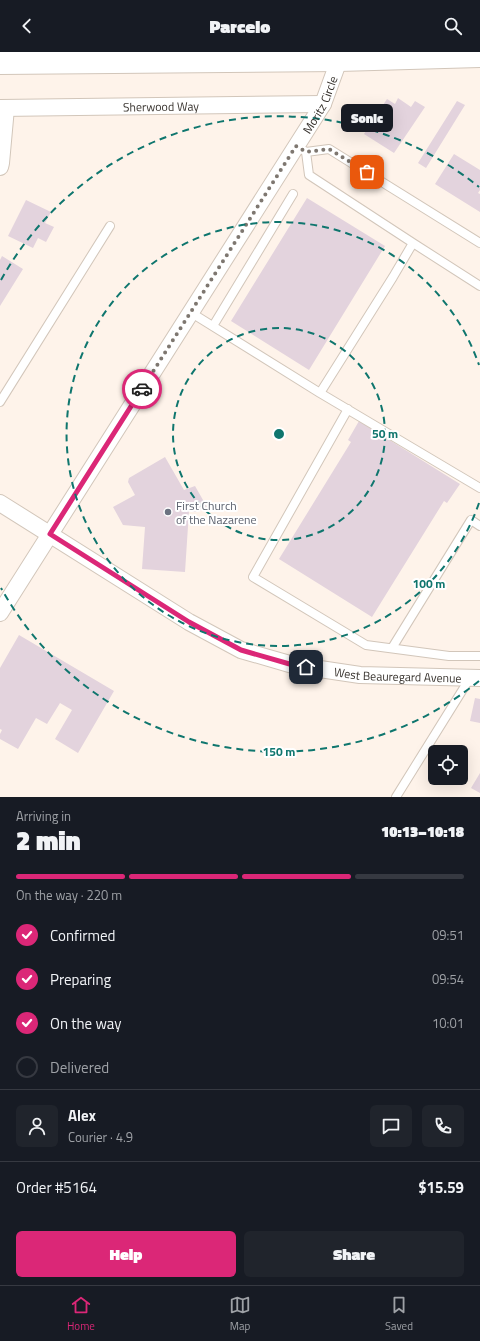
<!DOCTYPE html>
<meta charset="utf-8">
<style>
:root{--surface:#171b24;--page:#20242c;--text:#f1f3f6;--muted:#9ea1a6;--line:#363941;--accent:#db2777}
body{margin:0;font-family:"Titillium Web",sans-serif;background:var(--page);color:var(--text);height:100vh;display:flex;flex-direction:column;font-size:15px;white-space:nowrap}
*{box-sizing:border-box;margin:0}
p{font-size:13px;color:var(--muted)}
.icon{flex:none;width:22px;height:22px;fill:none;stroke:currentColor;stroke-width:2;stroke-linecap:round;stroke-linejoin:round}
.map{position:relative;height:745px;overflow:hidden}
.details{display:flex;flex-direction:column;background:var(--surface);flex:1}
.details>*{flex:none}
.controls{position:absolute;left:428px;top:693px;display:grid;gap:8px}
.controls a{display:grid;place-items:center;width:40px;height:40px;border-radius:6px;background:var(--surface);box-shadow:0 4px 16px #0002;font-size:20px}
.pin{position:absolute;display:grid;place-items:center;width:34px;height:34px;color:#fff;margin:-17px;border-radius:8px;box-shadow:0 2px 6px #0006}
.courier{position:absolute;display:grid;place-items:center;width:40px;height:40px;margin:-20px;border:3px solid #db2777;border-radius:50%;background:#fff;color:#222;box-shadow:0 1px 5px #0007}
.bubble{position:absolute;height:28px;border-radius:6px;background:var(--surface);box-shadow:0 4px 16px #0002;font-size:13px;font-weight:800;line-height:28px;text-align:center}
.summary em{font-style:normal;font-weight:800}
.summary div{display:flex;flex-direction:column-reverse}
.summary{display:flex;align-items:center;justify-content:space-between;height:68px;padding:0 16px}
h1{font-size:26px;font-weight:800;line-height:30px}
.bar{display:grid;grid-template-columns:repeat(4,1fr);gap:6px 4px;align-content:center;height:48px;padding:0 16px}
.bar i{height:5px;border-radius:3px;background:var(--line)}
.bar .on{background:var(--accent)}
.bar p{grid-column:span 4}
.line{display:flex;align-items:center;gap:10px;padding:0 16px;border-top:1px solid var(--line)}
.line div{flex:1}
.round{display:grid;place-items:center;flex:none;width:42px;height:42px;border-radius:6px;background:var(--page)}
ol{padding:0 16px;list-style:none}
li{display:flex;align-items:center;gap:12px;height:44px}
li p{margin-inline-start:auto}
li .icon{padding:4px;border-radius:50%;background:var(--accent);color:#fff;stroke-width:4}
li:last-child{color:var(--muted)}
li i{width:22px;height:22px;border:2px solid var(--line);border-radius:50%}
.primary-button{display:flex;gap:8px;margin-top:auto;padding:8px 16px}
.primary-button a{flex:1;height:46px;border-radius:6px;background:var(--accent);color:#fff;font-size:16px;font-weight:800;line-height:46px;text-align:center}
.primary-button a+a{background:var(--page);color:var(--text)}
header{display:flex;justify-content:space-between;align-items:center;height:52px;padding:0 16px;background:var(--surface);font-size:18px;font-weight:800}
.dock{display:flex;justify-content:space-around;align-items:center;height:56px;border-top:1px solid var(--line);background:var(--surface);font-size:11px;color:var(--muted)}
.dock a{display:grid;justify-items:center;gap:2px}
.dock .on{color:var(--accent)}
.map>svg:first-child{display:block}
.building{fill:#e3d3dd}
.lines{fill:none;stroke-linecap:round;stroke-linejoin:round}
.lane-casing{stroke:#d2c6ba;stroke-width:10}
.street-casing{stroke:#d2c6ba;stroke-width:18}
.primary-casing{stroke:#d2c6ba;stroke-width:24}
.lane{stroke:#fff;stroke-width:8}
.street{stroke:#fff;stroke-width:16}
.primary{stroke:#fff;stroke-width:22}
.done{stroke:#7e7770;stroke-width:4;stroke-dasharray:0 7.2}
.route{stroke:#db2777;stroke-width:5}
.ring{fill:none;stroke:#0f766e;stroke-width:2;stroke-dasharray:7 5}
.worship-dot{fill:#6b7280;stroke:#fff;stroke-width:1.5}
.labels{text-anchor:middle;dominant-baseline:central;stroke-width:4;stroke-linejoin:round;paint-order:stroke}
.street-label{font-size:12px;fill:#39342f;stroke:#fff}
.worship-label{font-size:12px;fill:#5b616d;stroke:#fff;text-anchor:start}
.centre{fill:#0f766e;stroke:#fff;stroke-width:2}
.ring-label{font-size:12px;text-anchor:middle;font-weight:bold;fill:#0f766e;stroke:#fff;stroke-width:4;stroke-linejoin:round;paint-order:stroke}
</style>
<header><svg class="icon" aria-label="back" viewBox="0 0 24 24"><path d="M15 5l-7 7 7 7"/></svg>Parcelo<svg class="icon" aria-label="search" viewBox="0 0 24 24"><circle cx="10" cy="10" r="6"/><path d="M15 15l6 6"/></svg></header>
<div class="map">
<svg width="480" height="745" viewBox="0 0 480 745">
<rect width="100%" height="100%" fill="#fef3ea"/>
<path class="building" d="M 398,46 L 411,55 L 415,49 L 425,55 L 394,101 L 364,82 L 387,47 L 395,52 Z
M 457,49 L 465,53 L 426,116 L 418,111 Z
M 454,102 L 480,118 L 480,138 L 478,141 L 480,142 L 480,160 L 435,132 Z
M 307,146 L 385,194 L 309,318 L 231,269 Z
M 26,148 L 51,160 L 45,171 L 54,175 L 46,190 L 38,186 L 33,196 L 8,184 Z
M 2,204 L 23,217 L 0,254 L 0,208 Z
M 359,369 L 460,432 L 447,451 L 444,449 L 372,565 L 279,507 L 351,390 L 348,388 Z
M 165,405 L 184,438 L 195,434 L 207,455 L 198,460 L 189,459 L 185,520 L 142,517 L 145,475 L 123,473 L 113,455 L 135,443 L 128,430 L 129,426 Z
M 19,583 L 114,639 L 78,701 L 55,687 L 72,658 L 60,651 L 47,672 L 36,666 L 18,697 L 0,687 L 0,682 L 2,678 L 0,677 L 0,616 Z
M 475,646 L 480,647 L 480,671 L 470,669 Z
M 480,721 L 480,741 L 471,736 Z"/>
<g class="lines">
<defs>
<path id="lane" d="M 303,98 L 306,100 L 309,123 L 413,191
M 306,100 L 329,97 L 480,191
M 480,234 L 413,191 L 393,225 L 320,341 L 480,436
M 190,260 L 320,341
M 213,274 L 293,142
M 0,350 L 110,174
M 348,357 L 253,525 L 366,593 L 449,604 L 480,604
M 392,596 L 471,468 L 480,474
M 396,745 L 470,626"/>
<g id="street">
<path id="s1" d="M 0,56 L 323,52"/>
<path d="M 0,115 L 1,111 L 6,56"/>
<path id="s2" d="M 0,451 L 189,570 L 241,598 L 293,613 L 360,623 L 480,626"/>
<path id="s3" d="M 0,561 L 323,52 L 339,8"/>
</g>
<path id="primary" d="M 0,11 L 339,8 L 480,4"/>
</defs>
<use href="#lane" class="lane-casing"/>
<use href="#street" class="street-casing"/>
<use href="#primary" class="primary-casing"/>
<use href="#lane" class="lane"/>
<use href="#street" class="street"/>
<use href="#primary" class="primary"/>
</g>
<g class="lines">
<path class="done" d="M 142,337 L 296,94 L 306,100 L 329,97 L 367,120"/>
<path class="route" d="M 142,337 L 50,482 L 189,570 L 241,598 L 293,613 L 306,615"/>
</g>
<g class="ring">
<circle cx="279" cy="382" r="106"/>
<path d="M479 451A212 212 0 1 1 479 313"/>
<path d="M479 629A318 318 0 0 1 1 536M1 228A318 318 0 0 1 479 135"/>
</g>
<circle class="worship-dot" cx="168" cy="460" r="4"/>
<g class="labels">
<g class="street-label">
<text stroke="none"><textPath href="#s3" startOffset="601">Moritz Circle</textPath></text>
<text stroke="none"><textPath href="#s1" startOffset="161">Sherwood Way</textPath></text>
<text stroke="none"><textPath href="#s2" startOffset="442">West Beauregard Avenue</textPath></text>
</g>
<g class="worship-label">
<text x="176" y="453">First Church<tspan x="176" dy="14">of the Nazarene</tspan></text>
</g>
</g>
<circle cx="279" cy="382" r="6" class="centre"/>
<g class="ring-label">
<text x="385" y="386">50 m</text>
<text x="429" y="536">100 m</text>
<text x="279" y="704">150 m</text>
</g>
</svg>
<div class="controls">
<a><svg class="icon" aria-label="locate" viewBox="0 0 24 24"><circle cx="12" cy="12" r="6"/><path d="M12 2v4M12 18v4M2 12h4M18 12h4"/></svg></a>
</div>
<div class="pin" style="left:367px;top:120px;background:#ea580c"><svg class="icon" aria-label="bag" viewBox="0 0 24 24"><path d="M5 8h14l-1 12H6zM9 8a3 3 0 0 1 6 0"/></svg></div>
<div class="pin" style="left:306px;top:615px;background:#1f2937"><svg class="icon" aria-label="home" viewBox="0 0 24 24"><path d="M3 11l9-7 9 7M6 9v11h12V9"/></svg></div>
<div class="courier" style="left:142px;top:337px"><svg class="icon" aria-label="car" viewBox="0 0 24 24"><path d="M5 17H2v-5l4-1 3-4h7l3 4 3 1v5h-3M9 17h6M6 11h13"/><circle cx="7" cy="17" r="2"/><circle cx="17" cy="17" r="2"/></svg></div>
<div class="bubble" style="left:341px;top:52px;width:52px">Sonic</div>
</div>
<section class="details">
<div class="summary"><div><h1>2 min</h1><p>Arriving in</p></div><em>10:13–10:18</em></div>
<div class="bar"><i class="on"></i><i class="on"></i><i class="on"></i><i></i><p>On the way · 220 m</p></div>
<ol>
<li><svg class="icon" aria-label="check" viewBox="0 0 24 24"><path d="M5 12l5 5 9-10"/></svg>Confirmed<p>09:51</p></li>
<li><svg class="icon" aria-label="check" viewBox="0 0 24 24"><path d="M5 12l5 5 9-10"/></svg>Preparing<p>09:54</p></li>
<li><svg class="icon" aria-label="check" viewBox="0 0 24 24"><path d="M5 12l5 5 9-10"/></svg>On the way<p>10:01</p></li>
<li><i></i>Delivered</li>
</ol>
<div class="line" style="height:72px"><a class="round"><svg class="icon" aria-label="person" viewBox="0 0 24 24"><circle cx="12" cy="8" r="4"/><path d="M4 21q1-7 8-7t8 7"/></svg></a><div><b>Alex</b><p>Courier · 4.9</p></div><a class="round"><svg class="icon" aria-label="chat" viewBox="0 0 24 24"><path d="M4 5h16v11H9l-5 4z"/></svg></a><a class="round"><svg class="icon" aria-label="phone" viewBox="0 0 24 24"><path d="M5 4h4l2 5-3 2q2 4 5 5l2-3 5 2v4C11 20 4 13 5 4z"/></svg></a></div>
<div class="line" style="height:52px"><div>Order #5164</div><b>$15.59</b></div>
<div class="primary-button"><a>Help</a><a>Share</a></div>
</section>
<nav class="dock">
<a class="on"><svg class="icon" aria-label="home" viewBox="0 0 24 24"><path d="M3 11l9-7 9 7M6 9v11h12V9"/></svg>Home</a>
<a><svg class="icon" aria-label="map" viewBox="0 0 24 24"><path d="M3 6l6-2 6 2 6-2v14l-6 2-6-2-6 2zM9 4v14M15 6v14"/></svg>Map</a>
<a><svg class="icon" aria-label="saved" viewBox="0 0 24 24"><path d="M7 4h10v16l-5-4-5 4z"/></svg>Saved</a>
</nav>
